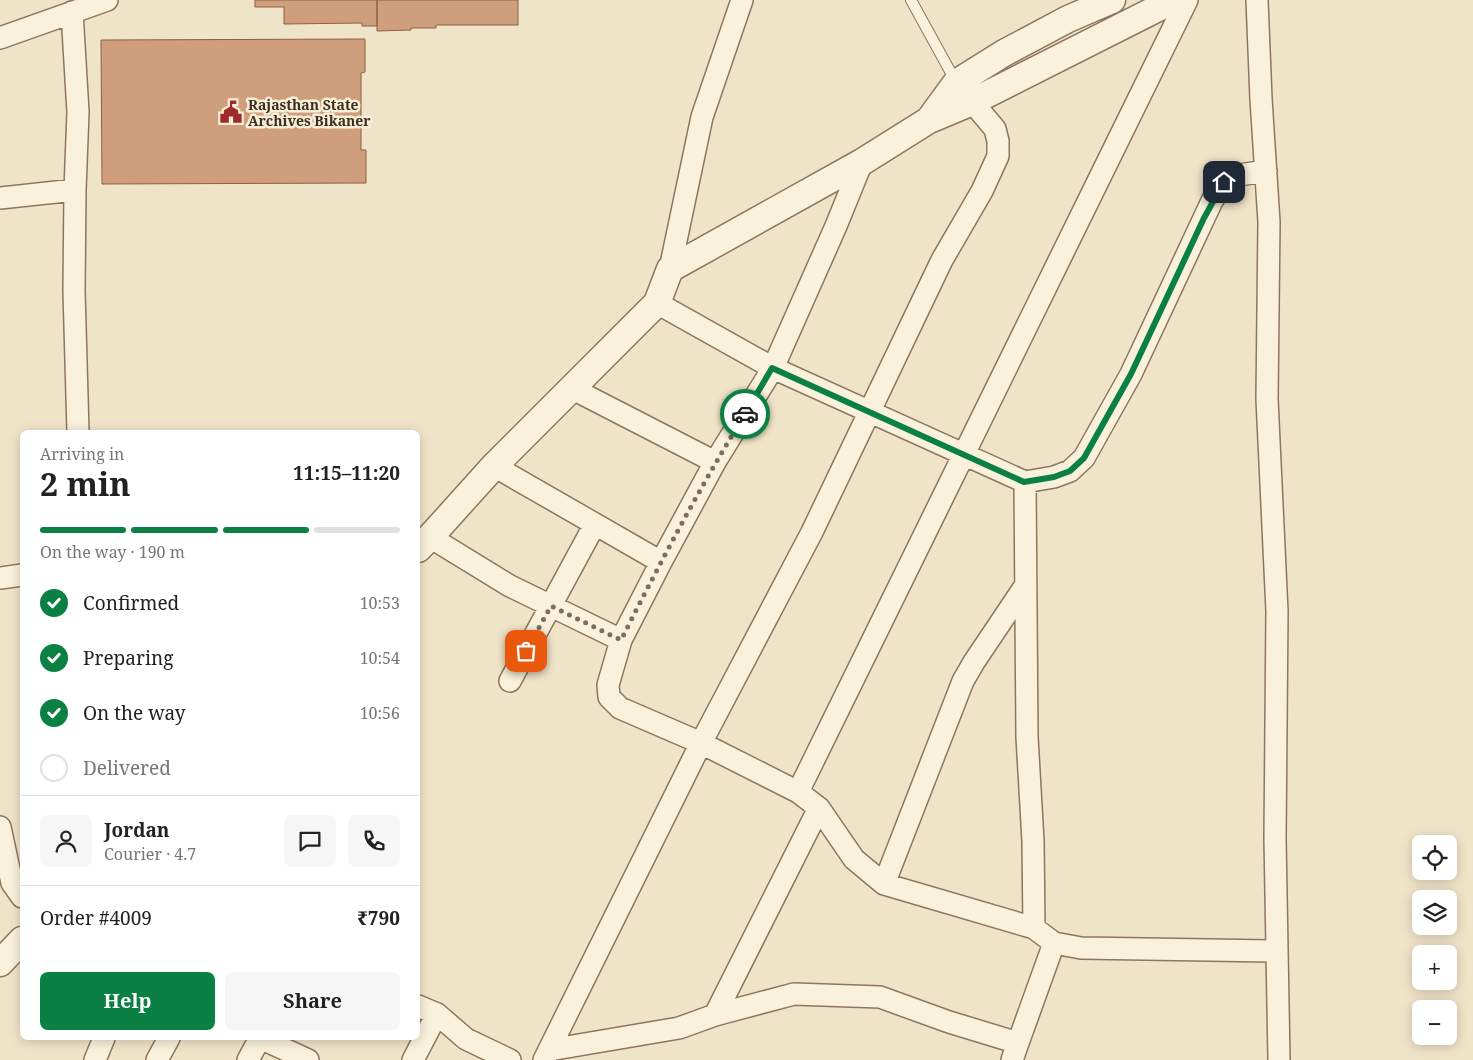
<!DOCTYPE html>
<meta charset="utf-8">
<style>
:root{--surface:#fff;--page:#f6f6f6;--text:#222;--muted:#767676;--line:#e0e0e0;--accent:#0b8043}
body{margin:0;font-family:"Noto Serif",serif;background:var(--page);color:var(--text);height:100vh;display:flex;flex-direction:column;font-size:19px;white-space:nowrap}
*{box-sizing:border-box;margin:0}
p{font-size:16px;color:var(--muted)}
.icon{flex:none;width:28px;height:28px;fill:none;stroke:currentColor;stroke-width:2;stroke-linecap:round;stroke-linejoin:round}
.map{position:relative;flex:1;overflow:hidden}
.details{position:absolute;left:20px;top:430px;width:400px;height:610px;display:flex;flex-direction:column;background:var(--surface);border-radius:8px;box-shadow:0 2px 12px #0003}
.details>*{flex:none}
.tools{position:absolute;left:1412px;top:835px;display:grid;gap:10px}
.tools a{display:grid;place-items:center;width:45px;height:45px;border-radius:8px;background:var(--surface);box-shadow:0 2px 12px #0003;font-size:25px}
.pin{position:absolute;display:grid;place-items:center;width:42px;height:42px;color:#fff;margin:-21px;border-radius:10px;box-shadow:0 2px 8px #0006}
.courier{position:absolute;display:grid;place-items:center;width:50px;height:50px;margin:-25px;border:4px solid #0b8043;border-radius:50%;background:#fff;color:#222;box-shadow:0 1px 6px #0007}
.headline em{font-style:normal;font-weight:700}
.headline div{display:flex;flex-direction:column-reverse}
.headline{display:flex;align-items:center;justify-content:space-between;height:85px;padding:0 20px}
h1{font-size:32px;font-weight:700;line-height:38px}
.bar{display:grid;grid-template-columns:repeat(4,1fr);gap:8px 5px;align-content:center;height:60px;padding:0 20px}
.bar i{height:6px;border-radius:4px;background:var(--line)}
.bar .selected{background:var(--accent)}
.bar p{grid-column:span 4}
.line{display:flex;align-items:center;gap:12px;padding:0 20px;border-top:1px solid var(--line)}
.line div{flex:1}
.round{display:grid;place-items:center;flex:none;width:52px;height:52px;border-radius:8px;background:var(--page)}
ol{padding:0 20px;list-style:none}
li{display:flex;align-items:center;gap:15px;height:55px}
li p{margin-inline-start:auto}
li .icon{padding:5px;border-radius:50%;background:var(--accent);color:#fff;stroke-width:4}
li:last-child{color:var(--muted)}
li i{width:28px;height:28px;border:2px solid var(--line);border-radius:50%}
.cta{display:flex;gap:10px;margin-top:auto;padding:10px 20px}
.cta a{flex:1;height:58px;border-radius:8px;background:var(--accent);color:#fff;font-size:20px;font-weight:700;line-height:58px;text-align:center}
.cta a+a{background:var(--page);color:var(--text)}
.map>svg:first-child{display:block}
.building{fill:#cf9f7d;stroke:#8d5f41}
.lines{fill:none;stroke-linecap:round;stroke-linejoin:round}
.service-casing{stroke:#8d765c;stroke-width:12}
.minor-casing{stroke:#8d765c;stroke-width:24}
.tertiary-casing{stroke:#8d765c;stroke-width:29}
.service{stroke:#faf1dc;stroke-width:10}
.minor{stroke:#faf1dc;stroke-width:21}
.tertiary{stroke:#faf1dc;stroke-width:26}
.done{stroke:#7c6e5b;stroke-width:5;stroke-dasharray:0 9}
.route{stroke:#0b8043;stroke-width:6}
.labels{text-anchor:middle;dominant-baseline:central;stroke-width:5;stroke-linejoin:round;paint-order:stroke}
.poi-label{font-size:14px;font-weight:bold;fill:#3d2e20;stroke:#f7eed8;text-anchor:start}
</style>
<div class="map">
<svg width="1473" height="1060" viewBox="0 0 1473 1060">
<rect width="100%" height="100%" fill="#f0e4c8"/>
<path class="building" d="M 255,0 L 377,0 L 377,26 L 362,26 L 362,23 L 284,24 L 284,7 L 255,7 Z
M 377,0 L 518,0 L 518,25 L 436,25 L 436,28 L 411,28 L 411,30 L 377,31 Z
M 365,39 L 365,72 L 361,73 L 361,150 L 366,150 L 366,183 L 102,184 L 101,40 Z"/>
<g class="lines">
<defs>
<path id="service" d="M 911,0 L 956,82"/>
<path id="minor" d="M 1257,0 L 1261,99 L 1269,222 L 1267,399 L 1277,611 L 1275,838 L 1279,1060
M 72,12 L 78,112 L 75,190 L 74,291 L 78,432
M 0,38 L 107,0
M 862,162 L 836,226 L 773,368 L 715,462 L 661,562 L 621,640 L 608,685 L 609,697 L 620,708 L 701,743 L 798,792 L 819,808 L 854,859 L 884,884
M 0,198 L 75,190
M 670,269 L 702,117 L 742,0
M 657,303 L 773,368 L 1025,482 L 1054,477 L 1070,471 L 1084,458 L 1131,374 L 1212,201 L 1224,182 L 1239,175 L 1266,171
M 571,388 L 715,462
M 494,466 L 661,562
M 1025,482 L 1027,737 L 1033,841 L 1034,928 L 884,884 L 963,681 L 974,662 L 1025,586
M 430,537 L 510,586 L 621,640
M 0,578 L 22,575
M 510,681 L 595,524
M 798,792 L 1187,0
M 0,827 L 12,883 L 22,897
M 1034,928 L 1054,943 L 1081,948 L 1277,951
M 418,1006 L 437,1014
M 715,1015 L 819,808
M 260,1038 L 308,1060
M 1018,1043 L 1054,943
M 549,1050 L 679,1028 L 715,1015 L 794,994 L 880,997 L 949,1022 L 1018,1043 L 1012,1060
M 95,1060 L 104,1038
M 157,1060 L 169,1038
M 248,1060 L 260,1038
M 413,1060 L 437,1014 L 466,1039 L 510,1060
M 544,1060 L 701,743 L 812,532 L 942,260 L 982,191 L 998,156 L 998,141 L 995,129 L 963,91"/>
<path id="tertiary" d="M 929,120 L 956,83 L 1004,53 L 1068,19 L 1112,0
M 418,549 L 430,537 L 494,466 L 657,303 L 670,269 L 862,162 L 929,120 L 972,102 L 1174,0
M 0,963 L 22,940"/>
</defs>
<use href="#service" class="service-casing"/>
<use href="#minor" class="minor-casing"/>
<use href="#tertiary" class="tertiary-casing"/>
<use href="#service" class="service"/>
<use href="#minor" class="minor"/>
<use href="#tertiary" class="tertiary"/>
</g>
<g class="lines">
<path class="done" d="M 526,651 L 551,606 L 621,640 C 660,563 700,487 745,414"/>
<path class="route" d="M 745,414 L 772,368 L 1024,482 L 1054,477 L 1070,471 L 1084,458 L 1131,374 L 1204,218 L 1224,182"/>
</g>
<defs>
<symbol id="civic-bare" viewBox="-9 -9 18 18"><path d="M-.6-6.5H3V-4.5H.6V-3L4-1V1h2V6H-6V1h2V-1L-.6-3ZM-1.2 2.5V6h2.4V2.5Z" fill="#9e2a2b" stroke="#f7eed8" stroke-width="2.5" paint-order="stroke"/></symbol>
</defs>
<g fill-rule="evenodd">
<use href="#civic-bare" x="215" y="96" width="32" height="32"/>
</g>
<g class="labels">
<g class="poi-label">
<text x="248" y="104">Rajasthan State<tspan x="248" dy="16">Archives Bikaner</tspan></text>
</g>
</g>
</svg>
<div class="tools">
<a><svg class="icon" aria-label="locate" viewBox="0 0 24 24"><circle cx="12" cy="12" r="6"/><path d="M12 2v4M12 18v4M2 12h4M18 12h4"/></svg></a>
<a><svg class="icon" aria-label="layers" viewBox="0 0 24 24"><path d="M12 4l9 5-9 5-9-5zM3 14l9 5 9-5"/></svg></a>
<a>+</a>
<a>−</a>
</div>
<div class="pin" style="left:526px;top:651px;background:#ea580c"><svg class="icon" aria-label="bag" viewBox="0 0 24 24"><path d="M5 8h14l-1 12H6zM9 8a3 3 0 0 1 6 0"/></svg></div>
<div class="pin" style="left:1224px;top:182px;background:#1f2937"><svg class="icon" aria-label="home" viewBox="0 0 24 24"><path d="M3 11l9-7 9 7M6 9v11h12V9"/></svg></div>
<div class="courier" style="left:745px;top:414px"><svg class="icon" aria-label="car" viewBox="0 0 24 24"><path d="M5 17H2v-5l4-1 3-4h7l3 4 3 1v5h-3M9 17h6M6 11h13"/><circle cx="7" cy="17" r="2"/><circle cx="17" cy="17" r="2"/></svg></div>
<section class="details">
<div class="headline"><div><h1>2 min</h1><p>Arriving in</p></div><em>11:15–11:20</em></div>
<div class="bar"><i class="selected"></i><i class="selected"></i><i class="selected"></i><i></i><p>On the way · 190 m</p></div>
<ol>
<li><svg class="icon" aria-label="check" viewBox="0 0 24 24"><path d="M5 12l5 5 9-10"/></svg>Confirmed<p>10:53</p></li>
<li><svg class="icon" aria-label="check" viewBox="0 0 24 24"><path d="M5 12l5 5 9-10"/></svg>Preparing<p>10:54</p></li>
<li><svg class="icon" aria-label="check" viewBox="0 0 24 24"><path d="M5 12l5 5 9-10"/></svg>On the way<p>10:56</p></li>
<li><i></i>Delivered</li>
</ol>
<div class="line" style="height:90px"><a class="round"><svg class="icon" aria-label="person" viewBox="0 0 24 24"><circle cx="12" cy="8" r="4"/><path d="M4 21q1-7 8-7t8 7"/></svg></a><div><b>Jordan</b><p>Courier · 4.7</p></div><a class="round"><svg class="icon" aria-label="chat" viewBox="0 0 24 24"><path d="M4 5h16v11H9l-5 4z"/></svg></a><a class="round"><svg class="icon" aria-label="phone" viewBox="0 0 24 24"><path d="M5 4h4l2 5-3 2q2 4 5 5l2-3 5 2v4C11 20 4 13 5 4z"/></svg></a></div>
<div class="line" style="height:65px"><div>Order #4009</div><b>₹790</b></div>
<div class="cta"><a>Help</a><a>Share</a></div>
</section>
</div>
